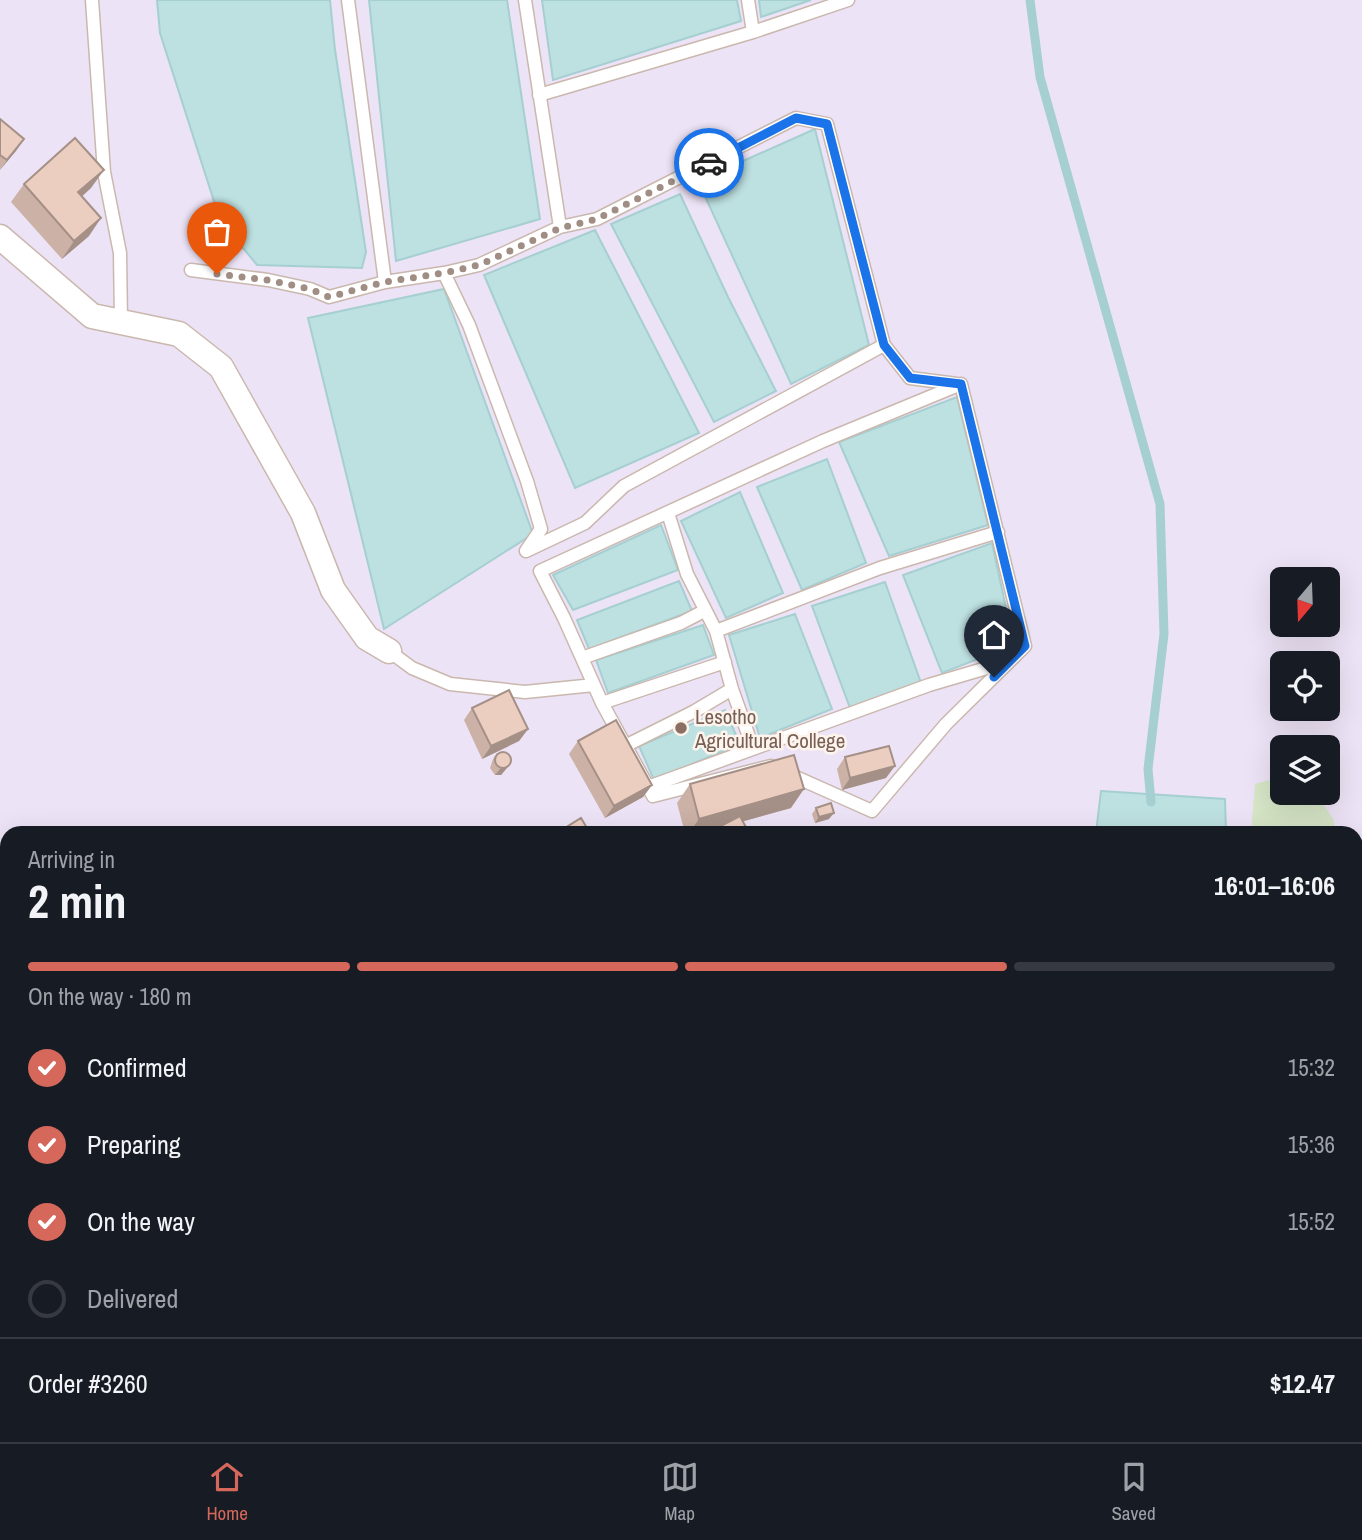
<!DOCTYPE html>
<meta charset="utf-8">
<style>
:root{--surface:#171b24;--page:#242831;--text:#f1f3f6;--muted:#9ea1a6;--line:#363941;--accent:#d5685a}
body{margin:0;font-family:"Archivo Narrow",sans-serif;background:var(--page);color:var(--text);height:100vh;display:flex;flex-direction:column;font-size:26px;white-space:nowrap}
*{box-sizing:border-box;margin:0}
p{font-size:23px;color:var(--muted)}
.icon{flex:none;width:38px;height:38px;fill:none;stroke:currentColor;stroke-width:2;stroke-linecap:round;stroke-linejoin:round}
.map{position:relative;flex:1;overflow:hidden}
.side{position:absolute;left:0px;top:826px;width:1363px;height:616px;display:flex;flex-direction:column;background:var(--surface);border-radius:21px 21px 0 0;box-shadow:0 7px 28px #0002}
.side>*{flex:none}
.needle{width:46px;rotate:199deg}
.buttons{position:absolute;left:1270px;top:567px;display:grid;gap:14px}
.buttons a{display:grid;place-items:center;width:70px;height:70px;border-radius:10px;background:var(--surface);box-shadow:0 7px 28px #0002;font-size:35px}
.pin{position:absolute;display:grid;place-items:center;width:60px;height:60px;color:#fff;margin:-72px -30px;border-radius:50% 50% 50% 0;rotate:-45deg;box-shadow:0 0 7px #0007}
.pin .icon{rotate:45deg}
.courier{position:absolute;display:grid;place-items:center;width:70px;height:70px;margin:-35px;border:5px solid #1a73e8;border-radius:50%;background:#fff;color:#222;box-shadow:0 2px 9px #0007}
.head em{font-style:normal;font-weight:700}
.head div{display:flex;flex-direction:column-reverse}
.head{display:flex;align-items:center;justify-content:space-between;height:119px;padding:0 28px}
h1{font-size:46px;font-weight:700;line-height:52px}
.bar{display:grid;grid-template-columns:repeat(4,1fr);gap:10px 7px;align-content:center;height:84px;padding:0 28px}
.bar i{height:9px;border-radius:5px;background:var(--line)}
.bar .active{background:var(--accent)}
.bar p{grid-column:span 4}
.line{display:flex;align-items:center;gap:18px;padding:0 28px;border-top:2px solid var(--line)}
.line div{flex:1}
ol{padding:0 28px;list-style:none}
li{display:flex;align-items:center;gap:21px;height:77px}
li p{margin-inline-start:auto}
li .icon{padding:7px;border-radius:50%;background:var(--accent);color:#fff;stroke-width:4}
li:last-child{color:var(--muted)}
li i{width:38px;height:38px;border:4px solid var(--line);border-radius:50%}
.menu{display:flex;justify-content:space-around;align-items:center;height:98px;border-top:2px solid var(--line);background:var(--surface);font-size:19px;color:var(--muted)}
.menu a{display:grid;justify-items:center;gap:4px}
.menu .active{color:var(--accent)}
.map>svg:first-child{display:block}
.education{fill:#ede3f6;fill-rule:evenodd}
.green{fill:#d7e6c7}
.water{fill:#bde0e1;stroke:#a5cfd1;stroke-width:2}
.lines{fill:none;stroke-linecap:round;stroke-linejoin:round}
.stream{stroke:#a5cfd1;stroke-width:9}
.lane-casing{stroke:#cab8ae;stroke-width:15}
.street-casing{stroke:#cab8ae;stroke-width:27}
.lane{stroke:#fff;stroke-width:12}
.street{stroke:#fff;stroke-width:24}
.wall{fill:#cbb1a6}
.shaded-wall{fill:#a59087}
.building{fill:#eccec1;stroke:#a59087;stroke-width:2}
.done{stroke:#a08d84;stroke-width:7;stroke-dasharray:0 12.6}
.route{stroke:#1a73e8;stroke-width:9}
.education-dot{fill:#8d6e63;stroke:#fdf5ed;stroke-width:2.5}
.labels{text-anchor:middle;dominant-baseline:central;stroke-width:5;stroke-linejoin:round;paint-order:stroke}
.education-label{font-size:21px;fill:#785e54;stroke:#fdf5ed;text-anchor:start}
</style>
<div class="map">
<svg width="1362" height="1442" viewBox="0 0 1362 1442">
<rect width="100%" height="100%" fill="#faf0e7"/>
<path class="education" d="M 0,0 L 1362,0 L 1362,1442 L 0,1442 ZM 1283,579 L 1328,579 L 1328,625 L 1283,625 ZM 1283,663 L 1328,663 L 1328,709 L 1283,709 ZM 1283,747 L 1328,747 L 1328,793 L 1283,793 ZM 7,833 L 1356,833 L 1356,1435 L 7,1435 Z"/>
<path class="green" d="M 1283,776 L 1283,793 L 1316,793 L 1333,819 L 1337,833 L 1251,833 L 1255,784 Z
M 1362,872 L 1362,1398 L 1356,1396 L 1356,873 Z"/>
<path class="water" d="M 157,0 L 330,0 L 335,50 L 366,252 L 362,268 L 257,265 L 220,220 L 160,33 Z
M 369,0 L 507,0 L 540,219 L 396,261 Z
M 542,0 L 737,0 L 741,21 L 553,80 Z
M 759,0 L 811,0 L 761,17 Z
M 815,129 L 869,345 L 791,384 L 698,181 Z
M 680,194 L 728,297 L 776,391 L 714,422 L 611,224 Z
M 595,230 L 699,433 L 575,488 L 484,275 Z
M 444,289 L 533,534 L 384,629 L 308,318 Z
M 957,397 L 988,525 L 889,556 L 839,442 Z
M 827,459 L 866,563 L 802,590 L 757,487 Z
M 740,492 L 783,593 L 726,618 L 681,521 Z
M 661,525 L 678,570 L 573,610 L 553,575 Z
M 992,543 L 1014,645 L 942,673 L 903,575 Z
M 679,581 L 692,611 L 589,649 L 577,620 Z
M 885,582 L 921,683 L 850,708 L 812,606 Z
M 795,614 L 832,709 L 760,738 L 729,635 Z
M 703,625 L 714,655 L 608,693 L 596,660 Z
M 725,710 L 740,744 L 654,780 L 639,746 Z
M 1101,791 L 1225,799 L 1226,833 L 1096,833 Z"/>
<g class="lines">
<path class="stream" d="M 1030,0 L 1040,77 L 1160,504 L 1164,634 L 1148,769 L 1151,802
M 1356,991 L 1362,990"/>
<defs>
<path id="lane" d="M 92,0 L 104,172 L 120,253 L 121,322
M 348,0 L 385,282
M 525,0 L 560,227
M 748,0 L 753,32
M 539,95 L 753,32 L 848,0
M 191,270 L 268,280 L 310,289 L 329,297 L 385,282 L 444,273 L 469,325 L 527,481 L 541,529 L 526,551
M 444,273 L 479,265 L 560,227 L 597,219 L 796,118 L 827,124 L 884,345 L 910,378 L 957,384
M 961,384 L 1025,646 L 946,724 L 872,811 L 771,766 L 653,796 L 602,703 L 564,618 L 540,571 L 823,441 Z
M 668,513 L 687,574 L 716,631 L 732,689 L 753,748
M 526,551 L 585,523 L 624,486 L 884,345
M 716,631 L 880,568 L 998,532
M 389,651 L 412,668 L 450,684 L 525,692 L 594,685
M 582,658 L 681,623 L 704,611
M 602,703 L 725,662
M 625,746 L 695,711 L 732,689
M 648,787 L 929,685 L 1007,662"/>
<path id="street" d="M 0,237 L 92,316 L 179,334 L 221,367 L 303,513 L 333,590 L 367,638 L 389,651"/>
</defs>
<use href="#lane" class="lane-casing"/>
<use href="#street" class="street-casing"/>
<use href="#lane" class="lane"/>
<use href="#street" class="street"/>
</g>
<path class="wall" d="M 0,119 L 24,139 L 0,170 Z
M 24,184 L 91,188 L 82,196 L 89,236 L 62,259 L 11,202 Z
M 472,708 L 528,729 L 519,741 L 482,759 L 464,720 Z
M 578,741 L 652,785 L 643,797 L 605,818 L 569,754 Z
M 497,753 L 511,763 L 501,775 L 495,775 L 490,768 L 493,759 Z
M 845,757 L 886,778 L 842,790 L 837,769 Z
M 690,784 L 791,808 L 701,833 L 685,833 L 677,803 Z
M 816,808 L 829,819 L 815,823 L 812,814 Z"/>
<path class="shaded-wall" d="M 24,139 L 16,151 L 0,170 L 7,160 Z
M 104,170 L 91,188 L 66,211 L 78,192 Z
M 101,218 L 89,236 L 62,259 L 74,241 Z
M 528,729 L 519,741 L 482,759 L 491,746 Z
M 511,763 L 501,775 L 495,775 L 500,769 Z
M 895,766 L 886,778 L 842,790 L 850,778 Z
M 652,785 L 643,797 L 605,818 L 614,806 Z
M 804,789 L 791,808 L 701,833 L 689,833 L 699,819 Z
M 834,813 L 829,819 L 815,823 L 819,817 Z"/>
<path class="building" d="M 0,119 L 24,139 L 7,160 L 0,155 Z
M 75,138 L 104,170 L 78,192 L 101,218 L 74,241 L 24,184 Z
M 509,690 L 528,729 L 491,746 L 472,708 Z
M 616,720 L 652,785 L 614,806 L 578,741 Z
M 889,746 L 895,766 L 850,778 L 845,757 Z
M495 760a8 8 0 1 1 16 0a8 8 0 1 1-16 0Z
M 794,755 L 804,789 L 699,819 L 690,784 Z
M 831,803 L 834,813 L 819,817 L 816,808 Z
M 740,816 L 749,833 L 707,833 Z
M 581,818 L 590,833 L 557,833 Z"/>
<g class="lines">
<path class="done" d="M 217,274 L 268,280 L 310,289 L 329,297 L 385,282 L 444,273 L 479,265 L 560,228 L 597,219 L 709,163"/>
<path class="route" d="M 709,163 L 796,118 L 827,124 L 884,345 L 910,378 L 961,384 L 1025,646 L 994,677"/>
</g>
<circle class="education-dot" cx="681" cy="728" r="7"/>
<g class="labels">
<g class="education-label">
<text x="695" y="716">Lesotho<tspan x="695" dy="24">Agricultural College</tspan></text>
</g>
</g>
</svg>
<div class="buttons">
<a><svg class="needle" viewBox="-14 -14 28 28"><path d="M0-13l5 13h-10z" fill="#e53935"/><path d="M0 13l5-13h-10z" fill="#9ea1a6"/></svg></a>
<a><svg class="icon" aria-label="locate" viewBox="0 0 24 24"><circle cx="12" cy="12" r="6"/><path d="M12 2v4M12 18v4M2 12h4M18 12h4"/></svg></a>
<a><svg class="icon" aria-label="layers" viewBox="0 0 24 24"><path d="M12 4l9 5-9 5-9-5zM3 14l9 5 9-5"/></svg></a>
</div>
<div class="pin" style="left:217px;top:274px;background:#ea580c"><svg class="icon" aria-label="bag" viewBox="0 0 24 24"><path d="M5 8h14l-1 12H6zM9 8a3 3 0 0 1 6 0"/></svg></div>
<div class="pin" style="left:994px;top:677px;background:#1f2937"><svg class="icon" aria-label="home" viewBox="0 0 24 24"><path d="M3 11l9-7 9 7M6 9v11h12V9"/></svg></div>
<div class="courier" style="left:709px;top:163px"><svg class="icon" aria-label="car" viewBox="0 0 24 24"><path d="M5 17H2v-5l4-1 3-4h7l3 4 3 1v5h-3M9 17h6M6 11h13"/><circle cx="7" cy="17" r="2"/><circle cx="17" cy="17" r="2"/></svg></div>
<section class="side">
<div class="head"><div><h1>2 min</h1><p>Arriving in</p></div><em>16:01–16:06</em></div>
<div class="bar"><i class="active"></i><i class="active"></i><i class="active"></i><i></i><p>On the way · 180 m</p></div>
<ol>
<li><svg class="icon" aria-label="check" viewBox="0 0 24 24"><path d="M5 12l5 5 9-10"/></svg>Confirmed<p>15:32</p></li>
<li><svg class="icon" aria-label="check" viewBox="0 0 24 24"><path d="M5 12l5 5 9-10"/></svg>Preparing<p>15:36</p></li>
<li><svg class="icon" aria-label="check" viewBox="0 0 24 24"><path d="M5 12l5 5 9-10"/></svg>On the way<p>15:52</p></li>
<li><i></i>Delivered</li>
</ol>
<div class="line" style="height:91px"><div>Order #3260</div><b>$12.47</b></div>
</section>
</div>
<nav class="menu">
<a class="active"><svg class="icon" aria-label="home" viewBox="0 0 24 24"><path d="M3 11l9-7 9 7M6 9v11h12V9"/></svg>Home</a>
<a><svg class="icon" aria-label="map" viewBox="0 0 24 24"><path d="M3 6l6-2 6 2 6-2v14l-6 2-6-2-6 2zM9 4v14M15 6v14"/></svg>Map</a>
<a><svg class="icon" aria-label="saved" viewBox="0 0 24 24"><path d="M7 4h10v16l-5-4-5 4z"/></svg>Saved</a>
</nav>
